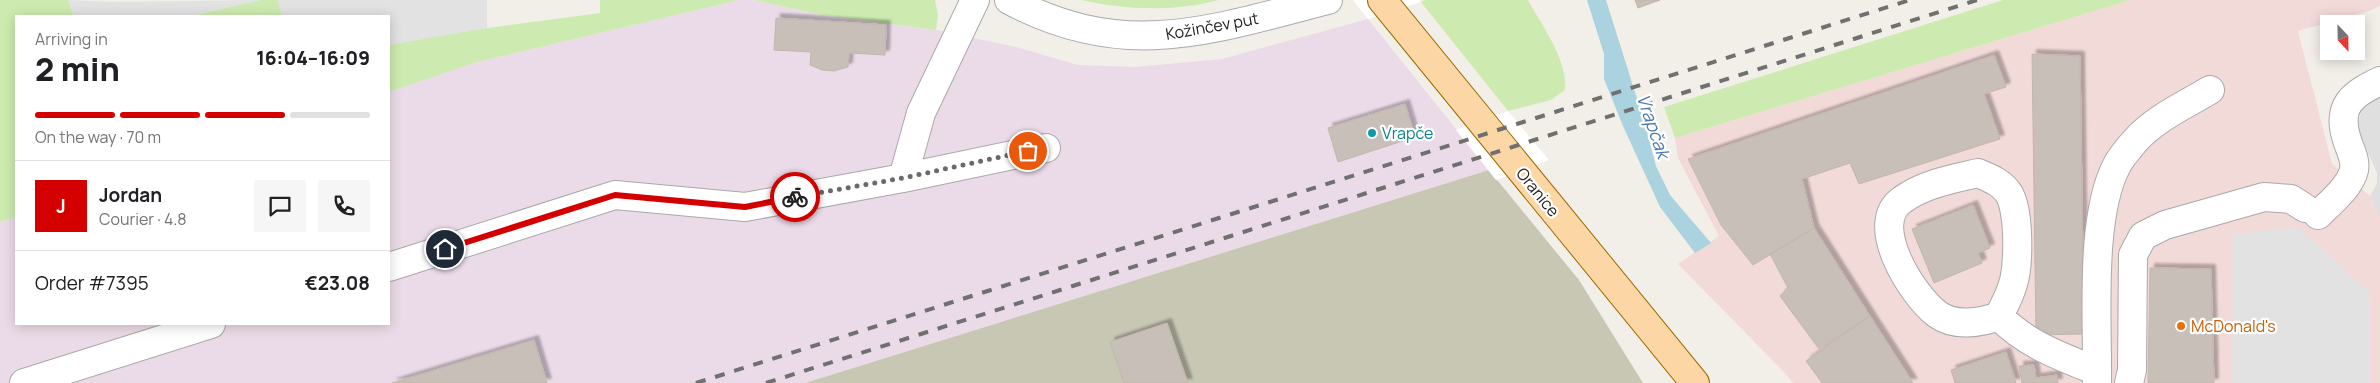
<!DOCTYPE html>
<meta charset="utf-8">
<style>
:root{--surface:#fff;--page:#f6f6f6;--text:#202124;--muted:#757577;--line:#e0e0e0;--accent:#d40000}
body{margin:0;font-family:Manrope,sans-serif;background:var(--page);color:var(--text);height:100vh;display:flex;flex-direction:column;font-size:19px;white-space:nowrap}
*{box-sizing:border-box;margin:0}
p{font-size:16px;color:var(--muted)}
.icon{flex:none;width:28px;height:28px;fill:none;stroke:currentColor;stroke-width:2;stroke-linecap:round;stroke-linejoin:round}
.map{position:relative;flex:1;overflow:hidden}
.panel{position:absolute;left:15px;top:15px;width:375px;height:310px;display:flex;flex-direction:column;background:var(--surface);border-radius:0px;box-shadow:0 2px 12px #0003}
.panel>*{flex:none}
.needle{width:32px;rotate:158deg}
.controls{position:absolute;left:2320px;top:15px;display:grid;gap:10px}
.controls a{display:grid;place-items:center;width:45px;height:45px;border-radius:0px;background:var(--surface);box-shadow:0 2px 12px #0003;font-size:25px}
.pin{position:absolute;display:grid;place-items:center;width:42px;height:42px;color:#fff;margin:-21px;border:2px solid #fff;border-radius:50%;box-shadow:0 1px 5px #0007}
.courier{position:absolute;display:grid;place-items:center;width:50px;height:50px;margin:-25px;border:4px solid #d40000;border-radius:50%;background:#fff;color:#222;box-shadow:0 1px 6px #0007}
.overview em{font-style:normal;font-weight:800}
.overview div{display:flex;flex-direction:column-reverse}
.overview{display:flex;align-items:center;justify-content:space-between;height:85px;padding:0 20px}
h1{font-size:32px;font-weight:800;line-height:38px}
.bar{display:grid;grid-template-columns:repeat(4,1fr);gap:8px 5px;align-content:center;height:60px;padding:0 20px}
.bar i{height:6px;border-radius:4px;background:var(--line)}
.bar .on{background:var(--accent)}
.bar p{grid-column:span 4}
.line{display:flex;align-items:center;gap:12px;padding:0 20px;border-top:1px solid var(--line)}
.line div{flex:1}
.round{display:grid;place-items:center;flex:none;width:52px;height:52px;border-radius:0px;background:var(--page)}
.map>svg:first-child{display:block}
.residential{fill:#e0dfdf}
.commercial{fill:#f2dad9}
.industrial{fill:#ebdbe8}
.construction{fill:#c7c7b4}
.grass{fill:#cdebb0}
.parking{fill:#e2e2e2}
.water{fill:#aad3df}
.pier{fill:#fff}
.building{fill:#c7bfb8;stroke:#c4b6ab;filter:url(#shadow)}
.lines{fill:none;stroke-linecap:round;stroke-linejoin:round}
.minor-casing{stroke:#a9a9a9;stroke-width:30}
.major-casing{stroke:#a06b00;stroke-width:30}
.minor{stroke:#fff;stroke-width:28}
.major{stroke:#fcd6a4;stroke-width:28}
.rail{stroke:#707070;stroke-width:4;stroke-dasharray:10 10;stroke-linecap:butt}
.done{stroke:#6b6a68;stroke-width:5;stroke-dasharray:0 9}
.route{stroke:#d40000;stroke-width:6}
.culture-dot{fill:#0f9aa8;stroke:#fff;stroke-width:2}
.food-dot{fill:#e8710a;stroke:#fff;stroke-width:2}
.labels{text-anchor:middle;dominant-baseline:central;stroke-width:4.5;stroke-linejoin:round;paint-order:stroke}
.street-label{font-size:16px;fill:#222;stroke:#fff}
.culture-label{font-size:16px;fill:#0d838f;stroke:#fff;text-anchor:start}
.food-label{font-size:16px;fill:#c56008;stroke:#fff;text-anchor:start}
.water-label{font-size:18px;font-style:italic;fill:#4a7aab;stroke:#fff}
</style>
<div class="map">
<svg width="2380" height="383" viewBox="0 0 2380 383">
<defs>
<filter id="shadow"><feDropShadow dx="4.5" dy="-4.5" stdDeviation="1" flood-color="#0004"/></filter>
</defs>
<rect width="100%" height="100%" fill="#f2efe9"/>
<path class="residential" d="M 2380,97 L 2380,218 L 2370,196 L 2377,184 L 2377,173 L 2357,127 L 2362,109 L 2368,103 Z"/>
<path class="commercial" d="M 2131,0 L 2380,0 L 2380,6 L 2369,11 L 2298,31 L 2332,164 L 2370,196 L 2380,218 L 2380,383 L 1793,383 L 1783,371 L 1678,264 L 1719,236 L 1678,158 L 1675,138 Z"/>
<path class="industrial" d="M 739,0 L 753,0 L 823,15 L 936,30 L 1016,47 L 1078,65 L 1135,67 L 1222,59 L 1368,19 L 1489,170 L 805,383 L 0,383 L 0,222 L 16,217 L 16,324 L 389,324 L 389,92 L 477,62 Z"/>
<path class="construction" d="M 1489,170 L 1579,280 L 1643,383 L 805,383 Z"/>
<path class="grass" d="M 0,0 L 68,0 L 74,16 L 16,16 L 16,217 L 0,222 Z
M 260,0 L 278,0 L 282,16 L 190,16 Z
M 600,0 L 739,0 L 477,62 L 389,92 L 389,45 L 429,36 L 600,13 Z
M 753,0 L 935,0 L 938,15 L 936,30 L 823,15 Z
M 1081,0 L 1219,0 C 1174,12 1126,10 1081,0 Z
M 1425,0 L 1528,0 C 1542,26 1568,60 1565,90 L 1551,100 L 1508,111 L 1421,2 Z
M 2003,0 L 2131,0 L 1675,138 L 1664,107 Z"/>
<path class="parking" d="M 68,0 L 112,2 L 260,0 L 190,16 L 74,16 Z
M 278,0 L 487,0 L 487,28 L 389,45 L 389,16 L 282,16 Z
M 2298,227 L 2370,293 L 2370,383 L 2232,383 L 2233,234 Z"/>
<path class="water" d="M 1587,0 L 1606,0 L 1645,124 L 1656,166 L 1670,195 L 1711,243 L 1695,253 L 1660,207 L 1623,126 L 1604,79 L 1604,54 Z"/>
<path class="pier" d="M 1353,0 L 1419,0 L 1421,2 L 1368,19 Z
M 1508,111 L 1549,160 L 1496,180 L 1456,130 Z"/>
<path class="building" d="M 1635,0 L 1660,0 L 1638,8 Z
M 776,18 L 886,25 L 885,55 L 849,53 L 848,67 L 834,71 L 822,70 L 810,65 L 811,52 L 774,50 Z
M 2032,54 L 2080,56 L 2084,334 L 2036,335 Z
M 1994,55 L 2006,87 L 1984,94 L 2000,139 L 1859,184 L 1850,163 L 1802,179 L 1814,228 L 1753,265 L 1721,225 L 1688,159 Z
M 1405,104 L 1415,137 L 1338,162 L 1328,128 Z
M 1973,205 L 1990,248 L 1978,253 L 1982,263 L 1934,283 L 1912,229 Z
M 1814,228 L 1870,316 L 1819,349 L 1780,296 L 1788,288 L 1770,254 Z
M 2150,268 L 2211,269 L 2214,383 L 2148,383 Z
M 1870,316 L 1913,383 L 1822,383 L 1806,361 Z
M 1167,323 L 1188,383 L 1124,383 L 1110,342 Z
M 534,340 L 547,383 L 392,383 Z
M 2006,352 L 2016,383 L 1955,383 L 1951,370 Z
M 2034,365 L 2036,378 L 2057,375 L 2058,383 L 2022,383 L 2019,366 Z"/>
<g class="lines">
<defs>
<path id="minor" d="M 975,0 L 921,113 L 903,178 L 1046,148
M 1009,0 C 1125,62 1210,30 1328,0
M 1978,173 C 1989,178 1999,181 2007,191 C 2020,205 2019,266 2013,284 C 2010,295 2004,306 1999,316 C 1981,323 1954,327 1937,314 C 1912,295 1867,224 1902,200 C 1924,184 1952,179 1978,173 Z
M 2318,215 C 2330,203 2350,187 2354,170 C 2356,159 2350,150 2347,140 C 2336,106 2352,94 2380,81
M 389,267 L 615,195 L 745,207 L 903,178
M 1999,316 C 2025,344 2062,357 2097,371
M 24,383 L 211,324
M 2097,383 C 2098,324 2089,217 2117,165 C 2121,157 2129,148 2135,141 C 2154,119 2185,105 2210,90
M 2129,383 L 2132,370 L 2133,255 L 2143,236 L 2165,225 L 2264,197 L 2291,199 L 2305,208"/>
<path id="major" d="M 1382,0 L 1695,383"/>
</defs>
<use href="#minor" class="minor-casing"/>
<use href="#major" class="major-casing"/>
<use href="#minor" class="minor"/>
<use href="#major" class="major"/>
<path class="rail" d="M 696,383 L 1910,0
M 766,383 L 1977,0"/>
</g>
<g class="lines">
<path class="done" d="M 795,197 L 903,178 L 1028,151"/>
<path class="route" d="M 445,249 L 615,195 L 745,207 L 795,197"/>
</g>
<circle class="culture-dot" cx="1372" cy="133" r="5"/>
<circle class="food-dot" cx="2181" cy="326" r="5"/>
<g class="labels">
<g class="street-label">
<text transform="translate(1212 26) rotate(-10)">Kožinčev put</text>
<text transform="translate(1538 192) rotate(51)">Oranice</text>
</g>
<g class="culture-label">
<text x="1382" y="133">Vrapče</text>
</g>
<g class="food-label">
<text x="2191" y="326">McDonald's</text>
</g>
<g class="water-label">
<text transform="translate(1654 126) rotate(71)">Vrapčak</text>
</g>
</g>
</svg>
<div class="controls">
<a><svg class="needle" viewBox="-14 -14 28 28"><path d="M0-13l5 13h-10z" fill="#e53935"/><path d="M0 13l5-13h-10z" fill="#757577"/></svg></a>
</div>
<div class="pin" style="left:1028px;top:151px;background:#ea580c"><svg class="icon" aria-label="bag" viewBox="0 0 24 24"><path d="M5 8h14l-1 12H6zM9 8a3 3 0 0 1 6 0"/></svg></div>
<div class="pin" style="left:445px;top:249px;background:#1f2937"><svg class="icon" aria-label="home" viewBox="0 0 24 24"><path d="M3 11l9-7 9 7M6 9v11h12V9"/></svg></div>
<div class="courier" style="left:795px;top:197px"><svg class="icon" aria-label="bike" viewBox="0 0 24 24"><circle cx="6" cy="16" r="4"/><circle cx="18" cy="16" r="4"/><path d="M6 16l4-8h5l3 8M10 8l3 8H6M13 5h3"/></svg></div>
<section class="panel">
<div class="overview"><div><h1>2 min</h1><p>Arriving in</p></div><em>16:04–16:09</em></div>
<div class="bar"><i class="on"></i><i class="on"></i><i class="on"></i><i></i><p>On the way · 70 m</p></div>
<div class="line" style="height:90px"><b class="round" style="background:var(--accent);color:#fff">J</b><div><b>Jordan</b><p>Courier · 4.8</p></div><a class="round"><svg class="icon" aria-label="chat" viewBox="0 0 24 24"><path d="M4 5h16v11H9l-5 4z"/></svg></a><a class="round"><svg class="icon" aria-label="phone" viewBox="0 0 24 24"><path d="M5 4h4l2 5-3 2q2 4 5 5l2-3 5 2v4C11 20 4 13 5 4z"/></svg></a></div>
<div class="line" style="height:65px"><div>Order #7395</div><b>€23.08</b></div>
</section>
</div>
